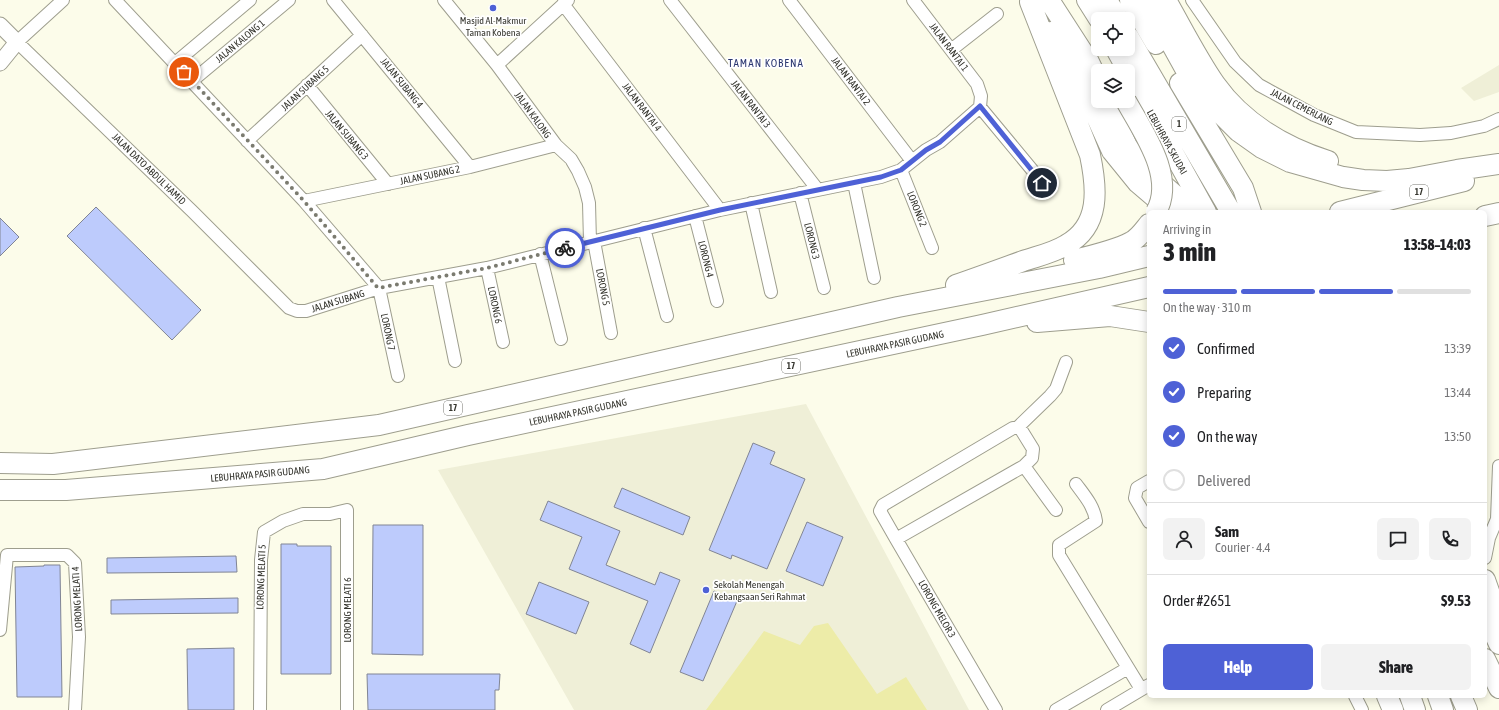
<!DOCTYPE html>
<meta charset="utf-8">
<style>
:root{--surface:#fff;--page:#f2f2f2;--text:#202124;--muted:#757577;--line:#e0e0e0;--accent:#4e61d6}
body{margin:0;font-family:"Asap Condensed",sans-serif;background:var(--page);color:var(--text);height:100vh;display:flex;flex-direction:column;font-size:15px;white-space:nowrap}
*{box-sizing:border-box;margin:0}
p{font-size:13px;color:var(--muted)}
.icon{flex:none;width:22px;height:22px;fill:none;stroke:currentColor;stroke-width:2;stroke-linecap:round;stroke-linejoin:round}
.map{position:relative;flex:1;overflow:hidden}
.sheet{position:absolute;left:1147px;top:210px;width:340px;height:488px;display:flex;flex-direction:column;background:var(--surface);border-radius:6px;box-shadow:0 2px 10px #0003}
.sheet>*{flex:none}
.fabs{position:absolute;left:1091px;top:12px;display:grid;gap:8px}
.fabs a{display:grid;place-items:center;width:44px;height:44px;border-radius:6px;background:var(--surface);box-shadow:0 2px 10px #0003;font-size:20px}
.pin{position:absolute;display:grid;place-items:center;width:34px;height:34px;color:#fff;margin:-17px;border:2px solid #fff;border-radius:50%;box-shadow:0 1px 4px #0007}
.courier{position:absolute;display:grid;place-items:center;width:40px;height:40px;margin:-20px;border:3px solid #4e61d6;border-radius:50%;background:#fff;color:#222;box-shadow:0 1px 5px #0007}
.head em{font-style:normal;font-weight:800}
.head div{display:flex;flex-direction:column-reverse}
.head{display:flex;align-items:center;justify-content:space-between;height:68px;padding:0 16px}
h1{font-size:26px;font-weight:800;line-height:30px}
.bar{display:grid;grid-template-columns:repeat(4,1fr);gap:6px 4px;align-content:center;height:48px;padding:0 16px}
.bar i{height:5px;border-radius:3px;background:var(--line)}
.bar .on{background:var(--accent)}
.bar p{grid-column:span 4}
.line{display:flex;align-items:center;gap:10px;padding:0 16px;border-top:1px solid var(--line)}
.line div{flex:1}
.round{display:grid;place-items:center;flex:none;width:42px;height:42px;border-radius:6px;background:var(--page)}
ol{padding:0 16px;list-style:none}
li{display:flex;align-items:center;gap:12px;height:44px}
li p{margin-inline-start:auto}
li .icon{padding:4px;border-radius:50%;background:var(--accent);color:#fff;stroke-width:4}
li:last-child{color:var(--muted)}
li i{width:22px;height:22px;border:2px solid var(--line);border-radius:50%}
.primary-button{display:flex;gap:8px;margin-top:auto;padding:8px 16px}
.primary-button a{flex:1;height:46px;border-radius:6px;background:var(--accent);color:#fff;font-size:16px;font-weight:800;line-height:46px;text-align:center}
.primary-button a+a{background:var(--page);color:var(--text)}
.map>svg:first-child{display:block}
.built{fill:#efefd7}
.green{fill:#edeca8}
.building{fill:#bdcbfc;stroke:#818594}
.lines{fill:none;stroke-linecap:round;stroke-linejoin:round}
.minor-casing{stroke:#9e9e8e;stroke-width:14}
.tertiary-casing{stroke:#9e9e8e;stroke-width:17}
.trunk-casing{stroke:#9e9e8e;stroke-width:22}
.minor{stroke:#fff;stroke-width:12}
.tertiary{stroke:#fff;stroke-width:15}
.trunk{stroke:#fff;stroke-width:20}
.trunk-bridge-casing{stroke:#9e9e8e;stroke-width:22;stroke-linecap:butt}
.trunk-bridge{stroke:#fff;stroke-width:20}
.done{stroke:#7b7b70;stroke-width:4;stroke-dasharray:0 7.2}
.route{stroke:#4e61d6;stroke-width:5}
.poi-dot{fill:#4e61d6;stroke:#fff;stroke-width:1.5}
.labels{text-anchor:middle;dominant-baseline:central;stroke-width:3.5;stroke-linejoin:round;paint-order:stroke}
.shield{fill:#fff;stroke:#72726d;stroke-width:1}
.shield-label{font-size:9px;font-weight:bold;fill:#35352e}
.poi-label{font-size:10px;fill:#35352e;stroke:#fff}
.street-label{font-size:10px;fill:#35352e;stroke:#fff}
.neighbourhood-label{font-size:11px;letter-spacing:1px;fill:#2b3770;stroke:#fff}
</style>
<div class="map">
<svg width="1499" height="710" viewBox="0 0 1499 710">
<rect width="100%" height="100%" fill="#fcfcea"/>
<path class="built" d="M 1499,65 L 1499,92 L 1474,101 L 1461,88 Z
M 806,404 L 969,710 L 574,710 L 438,470 Z"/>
<path class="green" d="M 828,623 L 877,694 L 906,677 L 927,710 L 706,710 L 764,631 L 800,645 L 814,626 Z"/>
<path class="building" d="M 96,207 L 201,310 L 172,340 L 67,236 Z
M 0,218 L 19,237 L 0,256 Z
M 753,443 L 775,452 L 770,464 L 805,479 L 767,569 L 732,555 L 731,559 L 709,550 Z
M 622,488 L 690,517 L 683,535 L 614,507 Z
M 548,501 L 620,531 L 606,565 L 655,585 L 660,572 L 680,580 L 650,653 L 630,644 L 648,601 L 569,569 L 582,537 L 540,520 Z
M 807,522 L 843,537 L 823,586 L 786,571 Z
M 373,525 L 423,525 L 423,655 L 372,654 Z
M 281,544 L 297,544 L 297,546 L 331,546 L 331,674 L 281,674 Z
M 236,556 L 237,572 L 107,573 L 107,558 Z
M 44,565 L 60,565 L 62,697 L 17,697 L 15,567 L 44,566 Z
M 539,582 L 589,602 L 576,634 L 526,614 Z
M 714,591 L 737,601 L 703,681 L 680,672 Z
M 238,598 L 238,613 L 111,614 L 111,600 Z
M 234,648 L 234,710 L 188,710 L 187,649 Z
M 367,674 L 500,674 L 499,690 L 495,690 L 495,710 L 368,710 Z"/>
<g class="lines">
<defs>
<path id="minor" d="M 63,0 L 17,42 L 193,212 L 289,308 L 297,311 L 306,311 L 379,288 L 487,268 L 720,210 L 881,177 L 901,170 L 926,150 L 940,142 L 980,107 L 981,96 L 977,84 L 913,0
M 115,0 L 304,201 L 379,288 L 398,376
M 333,0 L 470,167
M 444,0 L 497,65 L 556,145 L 571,159 L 578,171 L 585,187 L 589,203 L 590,242
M 670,0 L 818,190
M 789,0 L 912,161
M 1192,0 L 1235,62 L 1259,85 L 1314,115 L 1356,132 L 1420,135 L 1451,133 L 1484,126 L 1499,119
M 563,4 L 720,210
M 951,50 L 997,14
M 175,63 L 250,0
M 497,65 L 568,0
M 192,81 L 289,0
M 307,85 L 388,184
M 980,107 L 1043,183
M 247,141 L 362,35
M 901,170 L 932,248
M 854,183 L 874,278
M 800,193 L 824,288
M 304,201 L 470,167 L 556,145
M 751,203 L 771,292
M 695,216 L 717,301
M 644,228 L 667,316
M 594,241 L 611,333
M 540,254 L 561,339
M 487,268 L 503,342
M 438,277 L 455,361
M 1017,428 L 1050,396 L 1056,389 L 1066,362
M 1024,466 L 1056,510
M 1149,481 L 1137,488 L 1135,498 L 1149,522
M 1076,484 C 1084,495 1094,506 1096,521 L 1059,545 L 1059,555 L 1141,689
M 896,539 L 1024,466 L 1032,458 L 1033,449 L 1020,428 L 1013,428 L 883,505 L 880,511 L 896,539 L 996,710
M 1485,558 L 1489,538 L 1497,519 L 1499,466
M 0,630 L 7,555 L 67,555 L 75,563 L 79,637 L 75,710
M 1355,696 L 1362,710
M 260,710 L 261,560 L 264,532 L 283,521 L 303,514 L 330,514 L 347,510 L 347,710
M 1056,710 L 1128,668
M 1107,710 L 1149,685"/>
<path id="tertiary" d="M 0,25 L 17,42 L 0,63"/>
<path id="trunk" d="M 1049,0 L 1089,62 L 1098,81
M 1087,0 L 1099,19
M 1107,0 L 1118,19
M 1130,0 L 1156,44
M 1147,0 L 1193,83 L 1213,106 L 1238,131 L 1262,148 L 1290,162 L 1343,177 L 1363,180 L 1387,181 L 1409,179 L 1457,170 L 1499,164
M 1166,0 C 1182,28 1197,58 1215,84 C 1242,122 1284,147 1328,161
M 1051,32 L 1062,46 L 1088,98 L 1112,151 L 1138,183 L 1172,212
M 1128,36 L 1231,212
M 1116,49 L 1128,71
M 1128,71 L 1206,212
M 1180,83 L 1243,188 L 1251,212
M 1106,101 L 1127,146 L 1144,168 L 1194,212
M 1340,212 L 1464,181
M 1485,216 L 1499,213
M 1074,260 C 1091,256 1116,250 1131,242 C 1139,238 1144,230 1149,224
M 956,285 C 979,277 1001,269 1023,261 C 1038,256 1053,253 1066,245 C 1101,226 1097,188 1090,155 L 1030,2
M 1037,322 L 1110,316 L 1149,322
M 0,463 L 53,464 L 379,425 L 898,307 L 1099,268 L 1149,256
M 0,490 L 66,490 L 323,469 L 468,435 L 982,325 L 1149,287
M 1485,580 L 1499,619
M 1485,613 L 1499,644
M 1485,659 L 1499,688
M 1387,696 L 1393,710
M 1410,696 L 1415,710
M 1438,696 L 1443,710
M 1461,696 L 1467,710"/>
</defs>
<use href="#minor" class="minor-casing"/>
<use href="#tertiary" class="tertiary-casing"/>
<use href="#trunk" class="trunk-casing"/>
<use href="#minor" class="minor"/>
<use href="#tertiary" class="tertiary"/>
<use href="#trunk" class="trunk"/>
<defs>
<path id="trunk-bridge" d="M 1126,101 C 1143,132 1176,177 1156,212"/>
</defs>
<use href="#trunk-bridge" class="trunk-bridge-casing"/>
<use href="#trunk-bridge" class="trunk-bridge"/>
</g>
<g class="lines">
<path class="done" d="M 184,72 L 304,201 L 378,288 L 487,268 L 565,248"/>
<path class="route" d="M 565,248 L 720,210 L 881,177 L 901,170 L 926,150 L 940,142 L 980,106 L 1042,183"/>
</g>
<g class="poi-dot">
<circle cx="493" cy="8" r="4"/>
<circle cx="706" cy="590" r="4"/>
</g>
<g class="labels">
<g class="shield">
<rect x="1172" y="117" width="14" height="14" rx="3"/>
<rect x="1410" y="185" width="18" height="14" rx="3"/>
<rect x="782" y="359" width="18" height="14" rx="3"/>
<rect x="444" y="401" width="18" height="14" rx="3"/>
</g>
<g class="shield-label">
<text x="1179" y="124">1</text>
<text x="1419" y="192">17</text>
<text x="791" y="366">17</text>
<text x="453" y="408">17</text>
</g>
<g class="poi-label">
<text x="493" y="20">Masjid Al-Makmur<tspan x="493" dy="12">Taman Kobena</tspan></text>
<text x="714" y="584" text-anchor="start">Sekolah Menengah<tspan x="714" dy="12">Kebangsaan Seri Rahmat</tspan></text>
</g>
<g class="street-label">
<text transform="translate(240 41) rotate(-40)">JALAN KALONG 1</text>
<text transform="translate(949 47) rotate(53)">JALAN RANTAI 1</text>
<text transform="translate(851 81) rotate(53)">JALAN RANTAI 2</text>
<text transform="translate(402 83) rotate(51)">JALAN SUBANG 4</text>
<text transform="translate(305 88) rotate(-43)">JALAN SUBANG 5</text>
<text transform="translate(751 104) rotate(52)">JALAN RANTAI 3</text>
<text transform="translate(642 107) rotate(53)">JALAN RANTAI 4</text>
<text transform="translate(1302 107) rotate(27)">JALAN CEMERLANG</text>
<text transform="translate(533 115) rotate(54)">JALAN KALONG</text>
<text transform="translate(347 135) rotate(50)">JALAN SUBANG 3</text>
<text transform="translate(1167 142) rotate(61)">LEBUHRAYA SKUDAI</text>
<text transform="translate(149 169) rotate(44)">JALAN DATO ABDUL HAMID</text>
<text transform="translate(430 175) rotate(-12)">JALAN SUBANG 2</text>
<text transform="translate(917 209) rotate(68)">LORONG 2</text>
<text transform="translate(812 241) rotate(76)">LORONG 3</text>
<text transform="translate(706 259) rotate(76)">LORONG 4</text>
<text transform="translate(603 287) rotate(79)">LORONG 5</text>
<text transform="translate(338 301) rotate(-17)">JALAN SUBANG</text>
<text transform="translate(495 305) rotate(78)">LORONG 6</text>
<text transform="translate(388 332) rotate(78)">LORONG 7</text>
<text transform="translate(895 344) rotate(-12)">LEBUHRAYA PASIR GUDANG</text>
<text transform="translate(578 412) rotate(-12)">LEBUHRAYA PASIR GUDANG</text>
<text transform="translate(260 474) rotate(-5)">LEBUHRAYA PASIR GUDANG</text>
<text transform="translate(261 577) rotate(-88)">LORONG MELATI 5</text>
<text transform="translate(77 599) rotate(-93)">LORONG MELATI 4</text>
<text transform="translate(937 609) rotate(60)">LORONG MELOR 3</text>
<text transform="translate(347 610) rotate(-90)">LORONG MELATI 6</text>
</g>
<g class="neighbourhood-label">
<text x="766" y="63">TAMAN KOBENA</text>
</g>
</g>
</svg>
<div class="fabs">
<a><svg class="icon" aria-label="locate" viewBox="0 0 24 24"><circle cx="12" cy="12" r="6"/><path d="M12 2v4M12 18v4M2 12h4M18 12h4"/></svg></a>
<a><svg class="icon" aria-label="layers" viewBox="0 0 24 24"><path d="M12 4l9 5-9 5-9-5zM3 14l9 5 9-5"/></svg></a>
</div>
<div class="pin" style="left:184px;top:72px;background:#ea580c"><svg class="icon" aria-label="bag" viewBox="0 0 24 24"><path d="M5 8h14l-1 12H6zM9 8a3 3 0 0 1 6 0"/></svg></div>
<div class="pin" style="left:1042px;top:183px;background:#1f2937"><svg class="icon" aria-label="home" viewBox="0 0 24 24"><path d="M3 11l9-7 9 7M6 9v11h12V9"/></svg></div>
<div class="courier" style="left:565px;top:248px"><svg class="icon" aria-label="bike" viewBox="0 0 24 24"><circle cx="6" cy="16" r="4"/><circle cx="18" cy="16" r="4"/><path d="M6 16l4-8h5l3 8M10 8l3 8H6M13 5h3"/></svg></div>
<section class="sheet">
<div class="head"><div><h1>3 min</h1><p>Arriving in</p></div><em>13:58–14:03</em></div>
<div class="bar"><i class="on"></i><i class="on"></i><i class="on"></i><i></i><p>On the way · 310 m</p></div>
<ol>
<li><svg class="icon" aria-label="check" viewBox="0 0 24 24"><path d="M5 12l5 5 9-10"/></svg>Confirmed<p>13:39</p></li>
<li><svg class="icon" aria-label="check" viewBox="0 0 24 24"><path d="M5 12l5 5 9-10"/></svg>Preparing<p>13:44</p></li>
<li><svg class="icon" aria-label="check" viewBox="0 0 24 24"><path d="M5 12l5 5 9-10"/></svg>On the way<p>13:50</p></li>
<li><i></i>Delivered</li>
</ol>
<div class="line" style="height:72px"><a class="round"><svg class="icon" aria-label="person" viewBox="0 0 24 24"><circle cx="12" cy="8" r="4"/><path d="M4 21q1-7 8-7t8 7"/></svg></a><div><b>Sam</b><p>Courier · 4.4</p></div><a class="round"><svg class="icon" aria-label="chat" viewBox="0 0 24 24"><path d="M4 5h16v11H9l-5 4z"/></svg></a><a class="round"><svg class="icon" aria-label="phone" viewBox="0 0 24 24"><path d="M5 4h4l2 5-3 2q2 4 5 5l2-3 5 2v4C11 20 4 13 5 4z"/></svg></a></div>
<div class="line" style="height:52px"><div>Order #2651</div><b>$9.53</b></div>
<div class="primary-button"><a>Help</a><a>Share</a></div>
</section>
</div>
